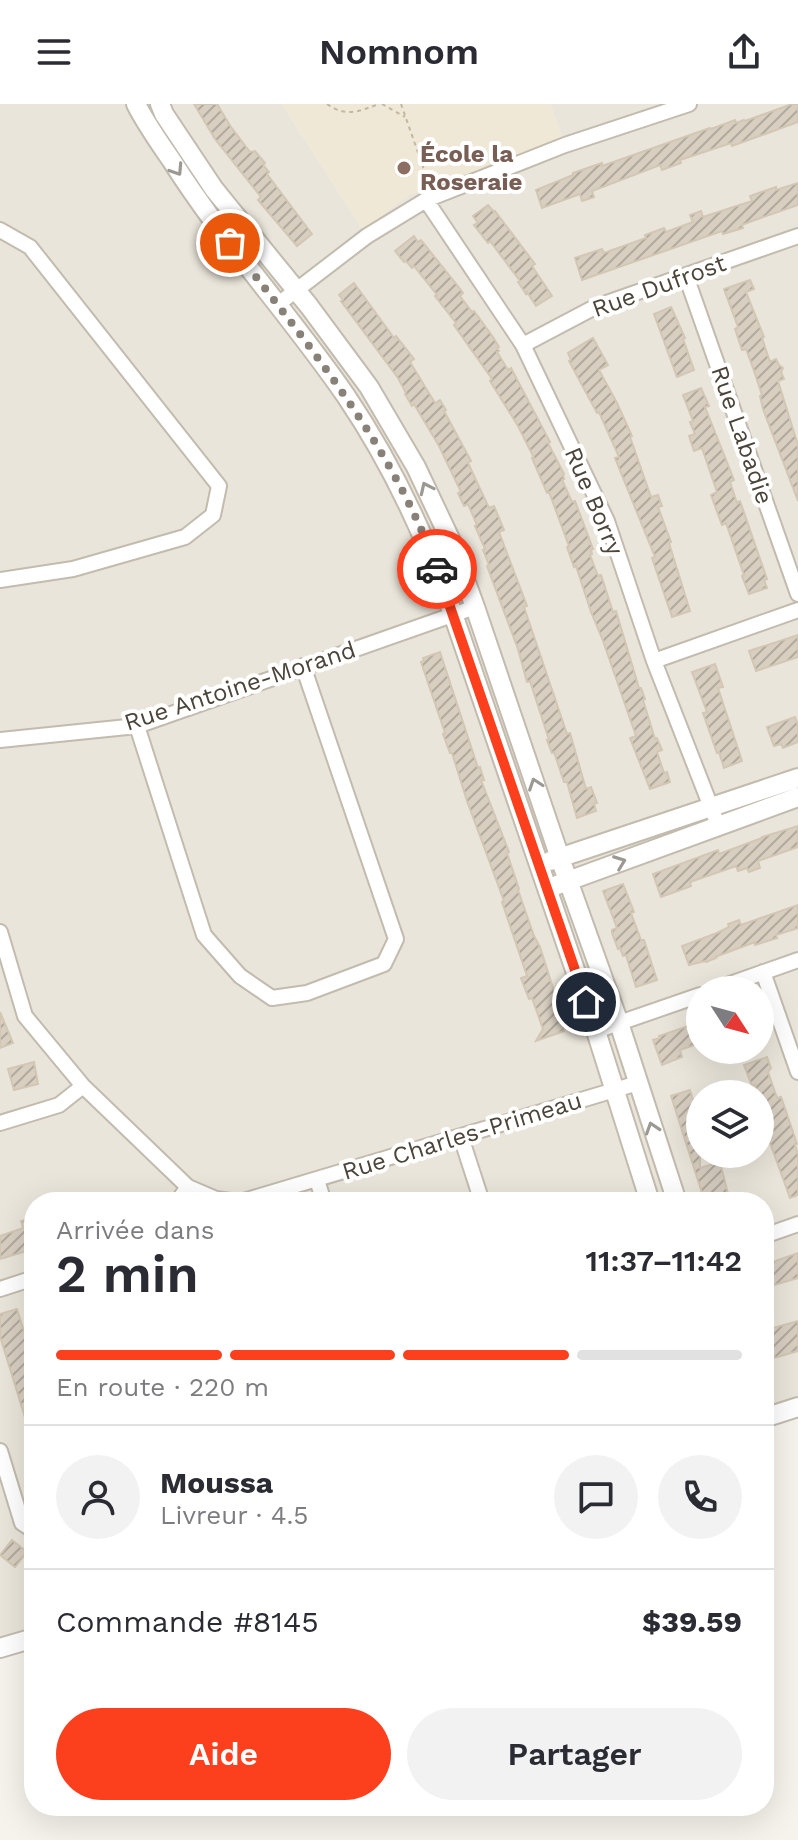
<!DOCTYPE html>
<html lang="fr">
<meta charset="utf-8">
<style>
:root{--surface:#fff;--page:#f2f2f3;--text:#2b2b33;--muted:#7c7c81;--line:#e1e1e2;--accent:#fc3f1d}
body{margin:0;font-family:"Work Sans",sans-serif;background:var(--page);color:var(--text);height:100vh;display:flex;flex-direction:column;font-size:30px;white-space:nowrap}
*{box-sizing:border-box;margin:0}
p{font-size:26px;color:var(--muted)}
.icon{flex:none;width:44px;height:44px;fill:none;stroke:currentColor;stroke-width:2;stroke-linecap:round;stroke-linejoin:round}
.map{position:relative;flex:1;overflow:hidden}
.details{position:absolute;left:24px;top:1088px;width:750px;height:624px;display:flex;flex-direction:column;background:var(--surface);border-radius:32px;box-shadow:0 8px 32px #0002}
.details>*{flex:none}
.needle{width:52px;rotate:126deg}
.controls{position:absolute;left:686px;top:872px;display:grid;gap:16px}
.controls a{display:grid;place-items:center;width:88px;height:88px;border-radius:50%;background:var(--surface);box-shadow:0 8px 32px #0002;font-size:40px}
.pin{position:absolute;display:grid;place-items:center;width:68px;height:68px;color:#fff;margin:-34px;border:4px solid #fff;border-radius:50%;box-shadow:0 2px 8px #0007}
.courier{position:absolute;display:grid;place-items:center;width:80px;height:80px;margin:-40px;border:6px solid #fc3f1d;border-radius:50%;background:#fff;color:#222;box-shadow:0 2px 10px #0007}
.head em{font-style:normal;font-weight:600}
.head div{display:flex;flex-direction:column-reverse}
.head{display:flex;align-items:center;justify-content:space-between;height:136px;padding:0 32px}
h1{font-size:52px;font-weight:600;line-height:60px}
.bar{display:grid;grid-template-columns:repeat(4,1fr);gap:12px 8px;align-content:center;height:96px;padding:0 32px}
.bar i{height:10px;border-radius:6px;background:var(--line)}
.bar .active{background:var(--accent)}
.bar p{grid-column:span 4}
.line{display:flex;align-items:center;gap:20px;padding:0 32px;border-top:2px solid var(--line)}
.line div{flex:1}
.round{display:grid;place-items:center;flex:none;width:84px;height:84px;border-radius:42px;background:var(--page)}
.action{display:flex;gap:16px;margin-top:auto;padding:16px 32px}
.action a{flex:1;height:92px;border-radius:48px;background:var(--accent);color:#fff;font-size:32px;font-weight:600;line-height:92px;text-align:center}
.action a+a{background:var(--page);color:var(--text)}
header{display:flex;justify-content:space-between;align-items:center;height:104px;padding:0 32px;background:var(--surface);font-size:36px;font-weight:600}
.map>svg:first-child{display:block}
.residential{fill:#eae5da;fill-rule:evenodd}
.education{fill:#efe8d6}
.building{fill:url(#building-hatch);stroke:#d3c7b4;stroke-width:2}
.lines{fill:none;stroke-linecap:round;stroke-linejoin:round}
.minor-casing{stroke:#c2bbae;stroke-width:18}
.tertiary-casing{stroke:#c2bbae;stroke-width:22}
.path{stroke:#c4b79f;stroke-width:2;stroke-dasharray:4 4;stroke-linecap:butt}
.minor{stroke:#fff;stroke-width:14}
.tertiary{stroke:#fff;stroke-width:18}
.oneway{stroke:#9c9892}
.done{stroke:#878178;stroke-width:8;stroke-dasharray:0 14.4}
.route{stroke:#fc3f1d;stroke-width:10}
.education-dot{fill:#8d6e63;stroke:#fff;stroke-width:3}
.labels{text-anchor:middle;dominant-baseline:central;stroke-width:8;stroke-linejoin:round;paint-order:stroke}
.education-label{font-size:24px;font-weight:bold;fill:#785e54;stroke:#fff;text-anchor:start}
.street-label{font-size:24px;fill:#4b4439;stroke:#fff}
</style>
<header><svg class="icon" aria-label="menu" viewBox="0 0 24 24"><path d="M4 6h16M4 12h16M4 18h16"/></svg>Nomnom<svg class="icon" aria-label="share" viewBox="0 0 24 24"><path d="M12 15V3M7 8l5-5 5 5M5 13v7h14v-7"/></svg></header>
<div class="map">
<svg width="798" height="1736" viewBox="0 0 798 1736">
<defs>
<pattern id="building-hatch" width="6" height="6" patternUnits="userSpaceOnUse" patternTransform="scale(2)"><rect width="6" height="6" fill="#d8cfc1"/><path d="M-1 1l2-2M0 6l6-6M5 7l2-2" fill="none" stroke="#b1aa9e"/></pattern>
</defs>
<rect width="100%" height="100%" fill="#f6f3ec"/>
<path class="residential" d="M 0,0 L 282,0 L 363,126 L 408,91 L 563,36 L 550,0 L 798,0 L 798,1293 L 764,1303 L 764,1098 L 34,1098 L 34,1525 L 0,1535 ZM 700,886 L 760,886 L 760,946 L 700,946 ZM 700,990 L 760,990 L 760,1050 L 700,1050 Z"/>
<path class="education" d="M 282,0 L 550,0 L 563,36 L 408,91 L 363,126 Z"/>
<path class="building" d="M 194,0 L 217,0 L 231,23 L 250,48 L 255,47 L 265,59 L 263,61 L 269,68 L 267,70 L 312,130 L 297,142 L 258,96 L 261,93 L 215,35 Z
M 792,0 L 798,0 L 798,18 L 732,42 L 731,39 L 680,56 L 681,59 L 662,66 L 660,61 L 592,87 L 594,93 L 582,97 L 580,90 L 542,104 L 536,86 L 573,71 L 573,69 L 602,59 L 602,62 L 710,24 L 711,25 L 735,16 L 736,19 L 744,16 L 745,17 Z
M 798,79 L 798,101 L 752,117 L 742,121 L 743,124 L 723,130 L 722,127 L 582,176 L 575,154 L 602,145 L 604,149 L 646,134 L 645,131 L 664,124 L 666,128 L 693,118 L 690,111 L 701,107 L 703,113 L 752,97 L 750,92 L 776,83 L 776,86 Z
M 488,101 L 494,108 L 495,107 L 535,160 L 532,162 L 552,192 L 536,202 L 527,188 L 526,190 L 518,178 L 520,177 L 490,137 L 488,139 L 474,121 L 478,119 L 473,112 Z
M 414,132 L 418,138 L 421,136 L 457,181 L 463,189 L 460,192 L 472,208 L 474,207 L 493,233 L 499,243 L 497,244 L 499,247 L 497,248 L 508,266 L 511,264 L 550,338 L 548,339 L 564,370 L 563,371 L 564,375 L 562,376 L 572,398 L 575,397 L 593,445 L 591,446 L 592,450 L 590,451 L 598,472 L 601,471 L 613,508 L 616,507 L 639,584 L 641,584 L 645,595 L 643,596 L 655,635 L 657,634 L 662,646 L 657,648 L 664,669 L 667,668 L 670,678 L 650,685 L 630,634 L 636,632 L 602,534 L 591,508 L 576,462 L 574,463 L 567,443 L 569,442 L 549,388 L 547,389 L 532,354 L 534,354 L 518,322 L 490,277 L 492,275 L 454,221 L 456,219 L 435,192 L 437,191 L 414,162 L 412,164 L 406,157 L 404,158 L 395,147 Z
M 750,176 L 754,185 L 746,188 L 764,233 L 762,234 L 770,258 L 776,255 L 779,261 L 783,264 L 781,268 L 784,275 L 778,277 L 798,341 L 798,397 L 763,305 L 760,292 L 762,291 L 753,264 L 746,245 L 742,246 L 735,225 L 738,223 L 724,185 Z
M 354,179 L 394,234 L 396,232 L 414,255 L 410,258 L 435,299 L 440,296 L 446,306 L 444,307 L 471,357 L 468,359 L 489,404 L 494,402 L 504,426 L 499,428 L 527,502 L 524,503 L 567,630 L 570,629 L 586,685 L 591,683 L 597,699 L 594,700 L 596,707 L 577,714 L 567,678 L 564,678 L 554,648 L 552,649 L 547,636 L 549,636 L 530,577 L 527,578 L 518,545 L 487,462 L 489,461 L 483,446 L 485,445 L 475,422 L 477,421 L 468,400 L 464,402 L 458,389 L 461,388 L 439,342 L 414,300 L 412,302 L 405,290 L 406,289 L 398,274 L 341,197 L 343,196 L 339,191 Z
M 671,203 L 685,234 L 683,235 L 694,266 L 677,273 L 654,210 Z
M 593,234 L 608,261 L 599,266 L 617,299 L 632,332 L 630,333 L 651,393 L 658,391 L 662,402 L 658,403 L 671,438 L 669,439 L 690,507 L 672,513 L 652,454 L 655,453 L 615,354 L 619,353 L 599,308 L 597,309 L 569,257 L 571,256 L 568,249 Z
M 701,284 L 709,302 L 705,303 L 734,376 L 730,378 L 737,399 L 740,397 L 767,475 L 764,476 L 767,484 L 749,490 L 742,472 L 744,471 L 726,419 L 722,421 L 711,391 L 717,388 L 702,344 L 694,347 L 689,332 L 695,330 L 690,318 L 693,317 L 683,291 Z
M 798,531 L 798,553 L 756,567 L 749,547 Z
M 440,548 L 478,664 L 480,663 L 484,676 L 481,676 L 509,748 L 507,749 L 519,785 L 518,786 L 534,832 L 540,843 L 564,919 L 562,920 L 564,927 L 536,937 L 543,925 L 532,894 L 529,895 L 521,874 L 527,872 L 502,798 L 504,797 L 467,697 L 452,649 L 450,649 L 443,630 L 445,629 L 421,558 L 424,557 L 423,554 Z
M 715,560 L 723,583 L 718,584 L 742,657 L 724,664 L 719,648 L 717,649 L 703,609 L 707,608 L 692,568 Z
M 795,613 L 798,621 L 798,638 L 783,644 L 781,640 L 774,642 L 767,623 Z
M 798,722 L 798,743 L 758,757 L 760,764 L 749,768 L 747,764 L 738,767 L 736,762 L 690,778 L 691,782 L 661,793 L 653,770 L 718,746 L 719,750 L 762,734 L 762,733 Z
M 623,780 L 634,808 L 631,809 L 641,836 L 644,836 L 657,876 L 636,883 L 626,851 L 623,852 L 620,844 L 618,845 L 612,829 L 612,826 L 617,824 L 603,787 Z
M 798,801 L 798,824 L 776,831 L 777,834 L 755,841 L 755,838 L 715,853 L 716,854 L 706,858 L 705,857 L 689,861 L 682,842 L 717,829 L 729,823 L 728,820 L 739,816 L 741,821 Z
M 0,908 L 13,939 L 0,944 Z
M 700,918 L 700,939 L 680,946 L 682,953 L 662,961 L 653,936 L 660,934 L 659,932 Z
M 767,953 L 771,964 L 768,968 L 777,994 L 781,993 L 797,1040 L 795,1041 L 798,1050 L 798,1091 L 790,1094 L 769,1036 L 772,1034 L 760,998 L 760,990 L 757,990 L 755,981 L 752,982 L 744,961 Z
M 34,958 L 38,980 L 14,986 L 8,965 Z
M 690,986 L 700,1017 L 700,1064 L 720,1058 L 729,1094 L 725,1095 L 726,1098 L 689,1098 L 688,1094 L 702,1089 L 671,992 Z
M 32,1113 L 34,1121 L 34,1150 L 31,1150 L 30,1146 L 0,1155 L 0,1132 L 23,1124 L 21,1117 Z
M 798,1149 L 798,1174 L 764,1184 L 764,1161 Z
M 17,1205 L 34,1259 L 34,1333 L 31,1333 L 0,1232 L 0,1210 Z
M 798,1217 L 798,1247 L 774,1254 L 766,1226 Z
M 12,1436 L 27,1448 L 15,1463 L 0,1451 Z"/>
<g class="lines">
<defs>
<path id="minor" d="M 426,96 L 523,241 L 607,417 L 654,557 L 718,721
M 0,126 L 30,143 L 219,382 L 213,411 L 185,433 L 73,465 L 0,476
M 686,172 L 798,490
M 277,201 L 367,132 L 426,96 L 565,41 L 689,0
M 523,241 L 595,203 L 798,132
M 654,557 L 798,506
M 137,622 L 204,831 L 240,872 L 272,894 L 307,889 L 384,860 L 396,835 L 303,562
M 0,636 L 137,622 L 475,503
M 0,828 L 25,912 L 83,982 L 188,1083 L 216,1095 L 238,1098
M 763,868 L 798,968
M 713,886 L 798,856
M 596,927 L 700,891
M 0,1019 L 59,1001 L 83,982
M 461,1033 L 482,1098
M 317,1076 L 324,1098
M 177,1098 L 188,1083
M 240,1098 L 638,979
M 764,1132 L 798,1120
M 0,1185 L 34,1174
M 0,1347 L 22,1419 L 34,1427"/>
<path id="tertiary" d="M 136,0 C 146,20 159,38 172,57 C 224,139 291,212 346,292 C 392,360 426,433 453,510 L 596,927 L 650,1098
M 160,0 L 164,10 L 214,85 L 309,202 L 369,283 L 416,363 L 451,437 L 475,503 L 560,754 L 619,919 L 677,1098
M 550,757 L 798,674
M 557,781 L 798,693
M 764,1314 L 798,1303
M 0,1544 L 34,1534"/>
</defs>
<use href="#minor" class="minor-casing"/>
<use href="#tertiary" class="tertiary-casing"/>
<path class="path" d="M 327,0 C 347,14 359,7 379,0
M 382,0 L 405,13
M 401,0 L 429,80"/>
<use href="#minor" class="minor"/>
<use href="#tertiary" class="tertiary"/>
</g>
<defs><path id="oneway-chevron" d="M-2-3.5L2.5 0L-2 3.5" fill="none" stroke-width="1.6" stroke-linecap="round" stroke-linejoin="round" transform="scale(2)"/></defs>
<g class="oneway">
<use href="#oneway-chevron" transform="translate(177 66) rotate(57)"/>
<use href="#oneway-chevron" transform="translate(426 384) rotate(-115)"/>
<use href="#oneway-chevron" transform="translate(535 680) rotate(-109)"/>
<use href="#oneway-chevron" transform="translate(620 758) rotate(-21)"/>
<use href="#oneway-chevron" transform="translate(652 1024) rotate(-108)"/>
</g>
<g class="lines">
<path class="done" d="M 230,139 C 308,241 393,342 437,465"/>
<path class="route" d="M 437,465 L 586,898"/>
</g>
<circle class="education-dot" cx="404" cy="64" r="8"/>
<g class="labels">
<g class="education-label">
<text x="420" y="50">École la<tspan x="420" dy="28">Roseraie</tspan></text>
</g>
<g class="street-label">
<text transform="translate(659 182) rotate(-20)">Rue Dufrost</text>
<text transform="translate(742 331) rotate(71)">Rue Labadie</text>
<text transform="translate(594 397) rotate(67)">Rue Borry</text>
<text transform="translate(240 582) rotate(-18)">Rue Antoine-Morand</text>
<text transform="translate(462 1032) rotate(-17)">Rue Charles-Primeau</text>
</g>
</g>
</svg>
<div class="controls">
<a><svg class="needle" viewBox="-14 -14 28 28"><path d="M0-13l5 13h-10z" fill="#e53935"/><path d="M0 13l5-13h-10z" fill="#7c7c81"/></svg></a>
<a><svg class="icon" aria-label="layers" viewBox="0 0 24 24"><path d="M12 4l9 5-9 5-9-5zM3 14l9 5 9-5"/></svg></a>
</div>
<div class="pin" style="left:230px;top:139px;background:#ea580c"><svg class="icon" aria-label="bag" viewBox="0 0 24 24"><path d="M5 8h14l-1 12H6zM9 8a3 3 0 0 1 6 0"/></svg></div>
<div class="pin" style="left:586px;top:898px;background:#1f2937"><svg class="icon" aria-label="home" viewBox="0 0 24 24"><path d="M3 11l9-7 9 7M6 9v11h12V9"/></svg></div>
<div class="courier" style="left:437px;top:465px"><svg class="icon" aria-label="car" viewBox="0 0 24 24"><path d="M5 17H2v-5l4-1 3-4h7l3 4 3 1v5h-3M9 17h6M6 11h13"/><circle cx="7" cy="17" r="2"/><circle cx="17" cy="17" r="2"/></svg></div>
<section class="details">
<div class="head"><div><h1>2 min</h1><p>Arrivée dans</p></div><em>11:37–11:42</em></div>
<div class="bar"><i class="active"></i><i class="active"></i><i class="active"></i><i></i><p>En route · 220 m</p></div>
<div class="line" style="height:144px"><a class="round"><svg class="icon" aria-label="person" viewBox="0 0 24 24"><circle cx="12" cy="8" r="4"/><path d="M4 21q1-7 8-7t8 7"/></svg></a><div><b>Moussa</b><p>Livreur · 4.5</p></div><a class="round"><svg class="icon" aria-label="chat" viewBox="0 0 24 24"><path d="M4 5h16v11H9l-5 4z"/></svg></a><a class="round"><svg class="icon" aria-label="phone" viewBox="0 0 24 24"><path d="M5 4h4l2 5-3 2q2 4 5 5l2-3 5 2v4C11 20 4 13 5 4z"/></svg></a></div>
<div class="line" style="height:104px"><div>Commande #8145</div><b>$39.59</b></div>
<div class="action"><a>Aide</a><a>Partager</a></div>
</section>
</div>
